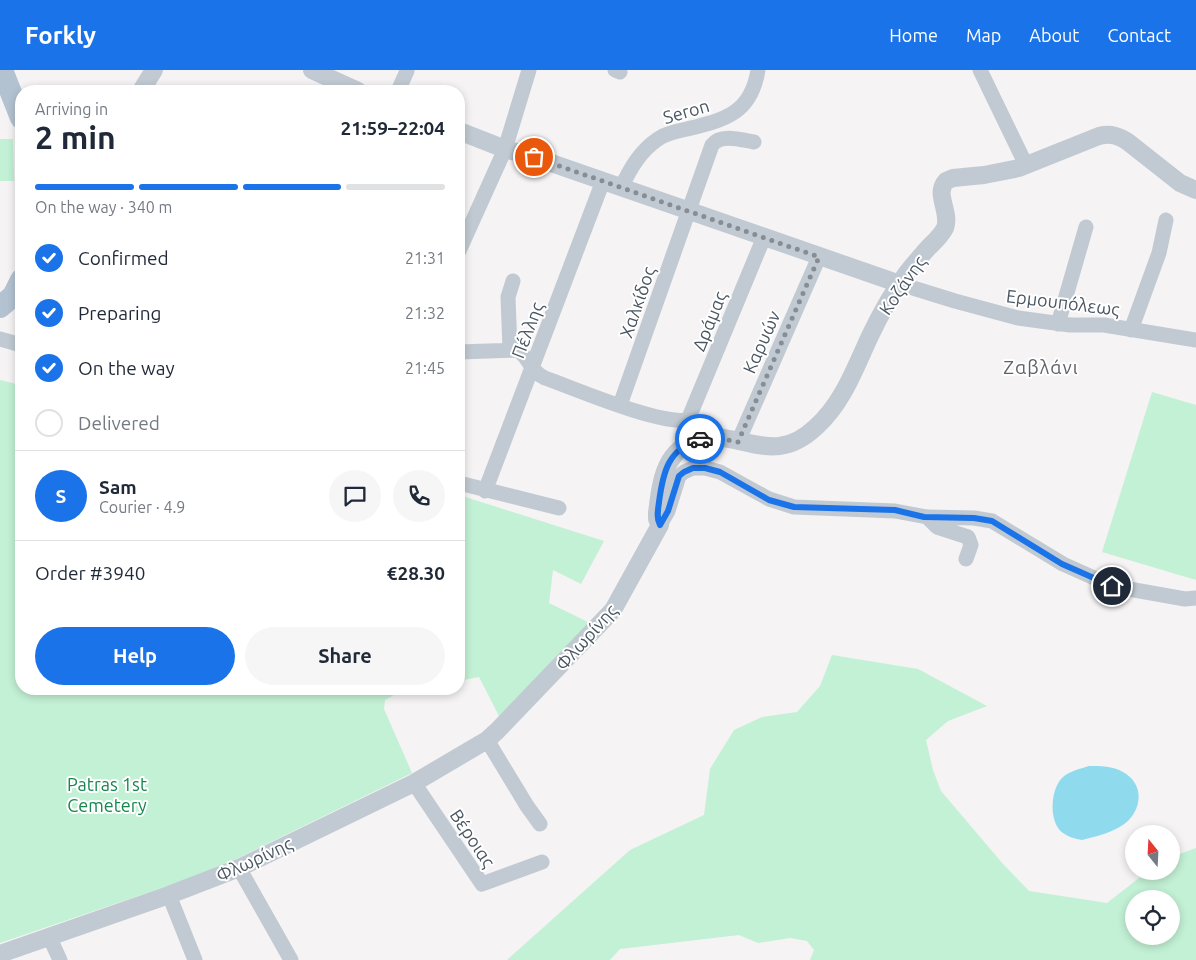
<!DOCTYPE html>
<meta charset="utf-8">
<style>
:root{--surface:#fff;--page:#f6f6f7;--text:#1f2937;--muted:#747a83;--line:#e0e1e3;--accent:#1a73e8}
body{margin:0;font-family:Ubuntu,sans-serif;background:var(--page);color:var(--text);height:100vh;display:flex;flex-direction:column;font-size:19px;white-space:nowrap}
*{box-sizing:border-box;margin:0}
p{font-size:16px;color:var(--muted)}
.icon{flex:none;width:28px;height:28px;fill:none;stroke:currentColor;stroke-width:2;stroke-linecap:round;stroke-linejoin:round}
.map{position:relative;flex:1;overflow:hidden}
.sheet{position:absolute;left:15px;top:15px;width:450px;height:610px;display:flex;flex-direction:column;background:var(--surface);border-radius:20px;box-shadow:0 2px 8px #0003}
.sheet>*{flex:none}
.needle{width:32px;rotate:342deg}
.controls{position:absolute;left:1125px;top:755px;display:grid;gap:10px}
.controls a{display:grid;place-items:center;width:55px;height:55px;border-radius:50%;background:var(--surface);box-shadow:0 2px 8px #0003;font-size:25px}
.pin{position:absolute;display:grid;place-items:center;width:42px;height:42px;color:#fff;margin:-21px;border:2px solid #fff;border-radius:50%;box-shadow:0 1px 5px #0007}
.courier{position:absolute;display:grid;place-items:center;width:50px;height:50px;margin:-25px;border:4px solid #1a73e8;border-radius:50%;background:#fff;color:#222;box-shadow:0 1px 6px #0007}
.overview em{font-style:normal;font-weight:600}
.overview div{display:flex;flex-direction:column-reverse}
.overview{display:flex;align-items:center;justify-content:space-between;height:85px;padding:0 20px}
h1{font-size:32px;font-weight:600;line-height:38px}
.bar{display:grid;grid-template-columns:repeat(4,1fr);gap:8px 5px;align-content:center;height:60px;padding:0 20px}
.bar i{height:6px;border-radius:4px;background:var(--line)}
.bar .active{background:var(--accent)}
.bar p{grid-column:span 4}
.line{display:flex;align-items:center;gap:12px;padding:0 20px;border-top:1px solid var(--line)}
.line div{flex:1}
.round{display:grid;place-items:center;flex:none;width:52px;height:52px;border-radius:26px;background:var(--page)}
ol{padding:0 20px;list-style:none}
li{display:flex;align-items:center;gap:15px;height:55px}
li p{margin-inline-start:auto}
li .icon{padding:5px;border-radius:50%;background:var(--accent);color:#fff;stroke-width:4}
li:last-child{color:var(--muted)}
li i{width:28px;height:28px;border:2px solid var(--line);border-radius:50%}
.primary-button{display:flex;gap:10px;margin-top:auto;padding:10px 20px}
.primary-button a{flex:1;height:58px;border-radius:30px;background:var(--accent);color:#fff;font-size:20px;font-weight:600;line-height:58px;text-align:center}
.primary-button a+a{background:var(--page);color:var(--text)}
header{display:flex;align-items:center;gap:30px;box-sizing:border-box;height:70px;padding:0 25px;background:var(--accent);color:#fff}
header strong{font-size:24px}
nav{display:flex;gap:28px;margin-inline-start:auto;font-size:18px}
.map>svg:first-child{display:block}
.green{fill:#c3f1d5;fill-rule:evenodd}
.water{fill:#90daee}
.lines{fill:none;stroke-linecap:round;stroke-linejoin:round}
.minor{stroke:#c1cad2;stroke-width:15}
.tertiary{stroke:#c1cad2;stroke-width:18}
.primary{stroke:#b3c2d1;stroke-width:22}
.done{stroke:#868d94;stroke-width:5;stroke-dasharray:0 9}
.route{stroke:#1a73e8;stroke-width:6}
.labels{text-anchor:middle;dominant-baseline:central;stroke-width:4;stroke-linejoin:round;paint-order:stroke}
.street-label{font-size:18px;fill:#4a5661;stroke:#fff}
.park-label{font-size:18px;fill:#17864f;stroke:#fff}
.neighbourhood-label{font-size:19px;letter-spacing:1px;fill:#5f6368;stroke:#fff}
</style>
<header>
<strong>Forkly</strong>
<nav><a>Home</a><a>Map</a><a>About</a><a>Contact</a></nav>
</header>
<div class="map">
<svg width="1196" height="890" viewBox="0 0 1196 890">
<rect width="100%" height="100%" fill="#f5f3f3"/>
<path class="green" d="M 0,69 L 13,69 L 14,111 L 0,111 Z
M 0,310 L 21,315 L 21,619 L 423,619 L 394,625 L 385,630 L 384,639 L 412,703 L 224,795 L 188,809 L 0,873 Z
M 1152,322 L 1196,335 L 1196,510 L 1102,482 Z
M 459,425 L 604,471 L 581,514 L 553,500 L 549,533 L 590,553 L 500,648 L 479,607 L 459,611 Z
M 832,585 L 918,599 L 987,636 L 948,651 L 926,670 L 933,700 L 941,721 L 1003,794 L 1029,821 L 1107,833 L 1148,801 L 1171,801 L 1171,787 L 1196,778 L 1196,890 L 810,890 L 814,880 L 807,871 L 790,868 L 758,873 L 739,865 L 620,879 L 610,890 L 507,890 L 630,780 L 704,745 L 710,699 L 734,660 L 762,647 L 797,642 L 820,616 ZM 1134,829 L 1171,829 L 1171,866 L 1134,866 Z"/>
<path class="water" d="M 1089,696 C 1100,696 1113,696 1123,702 C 1143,713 1143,736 1128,751 C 1116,762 1097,766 1082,770 C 1075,769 1069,767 1063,763 C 1049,753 1050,722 1061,709 C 1068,701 1080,699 1089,696 Z"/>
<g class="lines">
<path class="minor" d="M 615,0 L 620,2
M 980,0 L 1026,95
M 398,21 L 407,1
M 621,118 C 630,99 640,81 658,69 C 667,63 677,61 687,59 C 724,50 751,44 758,0
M 459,181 L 505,79 L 529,0
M 900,214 L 955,231 L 1018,248 L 1070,255 L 1104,255 L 1196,270
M 1058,254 L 1086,157
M 1131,260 L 1159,183 L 1166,150
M 0,269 L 21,275
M 510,280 L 508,227 L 513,211
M 459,282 L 517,280 C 530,287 528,300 545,308 C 576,319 659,355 688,350 L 764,167
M 620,335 L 712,75 C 721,63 742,70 754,72
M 738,372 L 819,187
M 459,413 L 559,438
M 485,421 L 603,111
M 927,447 L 937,457 L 968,467 L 971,475 L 966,489
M 660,455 L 668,441 L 679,406 L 684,402 L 693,398 L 705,398 L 720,402 L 769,429 L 794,437 L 895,441 L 927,447 L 974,448 L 992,451 L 1063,494 L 1112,516 L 1185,529 L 1196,528
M 487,670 L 527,736 L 540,754
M 414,713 L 482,814 L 542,792
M 239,798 L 291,890
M 169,825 L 195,890
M 49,866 L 60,890"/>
<path class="tertiary" d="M 312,0 L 358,21
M 141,21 L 154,0
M 459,61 L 505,79 L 534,87 L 900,214
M 0,884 L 169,825 L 239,798 L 414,713 L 487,670 L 497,661 L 613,540 L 660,455 L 657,449 L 657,443 C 660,416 663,385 691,372 C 699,368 708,366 717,367 C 757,372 781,390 816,357 C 843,333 855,298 870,266 C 880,245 892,223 906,204 C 913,195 920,187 928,178 C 934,172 941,166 945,158 C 951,142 934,124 946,111 L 953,108 L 984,105 L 1019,98 L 1099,66 C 1111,63 1119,66 1128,72 L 1180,113 L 1196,120"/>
<path class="primary" d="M 2,0 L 21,48
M 0,237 L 13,226 L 21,210"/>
</g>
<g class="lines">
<path class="done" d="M 534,87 L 819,187 L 738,372 L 714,367 L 700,369"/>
<path class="route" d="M 700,369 C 668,379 663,402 659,432 C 658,440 656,448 660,455 L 668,441 L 679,406 L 684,402 L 693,398 L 705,398 L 720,402 L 769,430 L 794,437 L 895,440 L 924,447 L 974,448 L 992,451 L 1062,494 L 1112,516"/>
</g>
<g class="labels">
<g class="street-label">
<text transform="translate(686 41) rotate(-16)">Seron</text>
<text transform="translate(902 215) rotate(-55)">Κοζάνης</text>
<text transform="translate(637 232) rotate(-71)">Χαλκίδος</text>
<text transform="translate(1063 232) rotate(7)">Ερμουπόλεως</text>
<text transform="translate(709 251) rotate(-68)">Δράμας</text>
<text transform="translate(527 260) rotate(-69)">Πέλλης</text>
<text transform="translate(761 272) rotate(-66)">Καρυών</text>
<text transform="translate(586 567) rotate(-48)">Φλωρίνης</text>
<text transform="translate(473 768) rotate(56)">Βέροιας</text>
<text transform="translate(254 789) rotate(-25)">Φλωρίνης</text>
</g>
<g class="park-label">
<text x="107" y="714">Patras 1st<tspan x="107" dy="21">Cemetery</tspan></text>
</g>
<g class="neighbourhood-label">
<text x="1041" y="297">Ζαβλάνι</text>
</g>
</g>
</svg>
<div class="controls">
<a><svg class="needle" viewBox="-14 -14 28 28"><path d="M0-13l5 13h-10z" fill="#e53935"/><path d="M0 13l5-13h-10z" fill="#747a83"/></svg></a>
<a><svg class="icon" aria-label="locate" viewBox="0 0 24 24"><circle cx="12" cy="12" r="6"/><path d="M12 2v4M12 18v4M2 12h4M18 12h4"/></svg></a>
</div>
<div class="pin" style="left:534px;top:87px;background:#ea580c"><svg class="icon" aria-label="bag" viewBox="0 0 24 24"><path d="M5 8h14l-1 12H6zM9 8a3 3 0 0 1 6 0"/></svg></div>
<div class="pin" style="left:1112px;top:516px;background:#1f2937"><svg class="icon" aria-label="home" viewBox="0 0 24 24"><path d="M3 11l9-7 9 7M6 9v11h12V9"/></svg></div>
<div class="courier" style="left:700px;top:369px"><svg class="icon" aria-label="car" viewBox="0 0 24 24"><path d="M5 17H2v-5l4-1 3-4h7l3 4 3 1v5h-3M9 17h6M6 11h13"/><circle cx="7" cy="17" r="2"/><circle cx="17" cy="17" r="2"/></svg></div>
<section class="sheet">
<div class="overview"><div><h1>2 min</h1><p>Arriving in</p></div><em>21:59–22:04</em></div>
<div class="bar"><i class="active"></i><i class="active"></i><i class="active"></i><i></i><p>On the way · 340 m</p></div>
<ol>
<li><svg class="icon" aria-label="check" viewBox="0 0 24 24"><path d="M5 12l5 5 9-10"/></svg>Confirmed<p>21:31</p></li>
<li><svg class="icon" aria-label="check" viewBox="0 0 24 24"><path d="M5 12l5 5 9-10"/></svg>Preparing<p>21:32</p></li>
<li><svg class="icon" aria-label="check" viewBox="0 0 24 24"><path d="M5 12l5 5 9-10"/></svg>On the way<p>21:45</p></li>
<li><i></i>Delivered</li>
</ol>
<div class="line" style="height:90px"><b class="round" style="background:var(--accent);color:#fff">S</b><div><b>Sam</b><p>Courier · 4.9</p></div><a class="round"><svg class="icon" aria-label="chat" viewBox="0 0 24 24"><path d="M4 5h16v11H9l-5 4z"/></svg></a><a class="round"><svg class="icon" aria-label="phone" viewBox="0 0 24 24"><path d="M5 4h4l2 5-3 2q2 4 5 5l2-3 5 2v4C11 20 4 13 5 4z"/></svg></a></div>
<div class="line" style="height:65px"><div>Order #3940</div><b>€28.30</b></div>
<div class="primary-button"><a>Help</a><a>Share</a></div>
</section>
</div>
